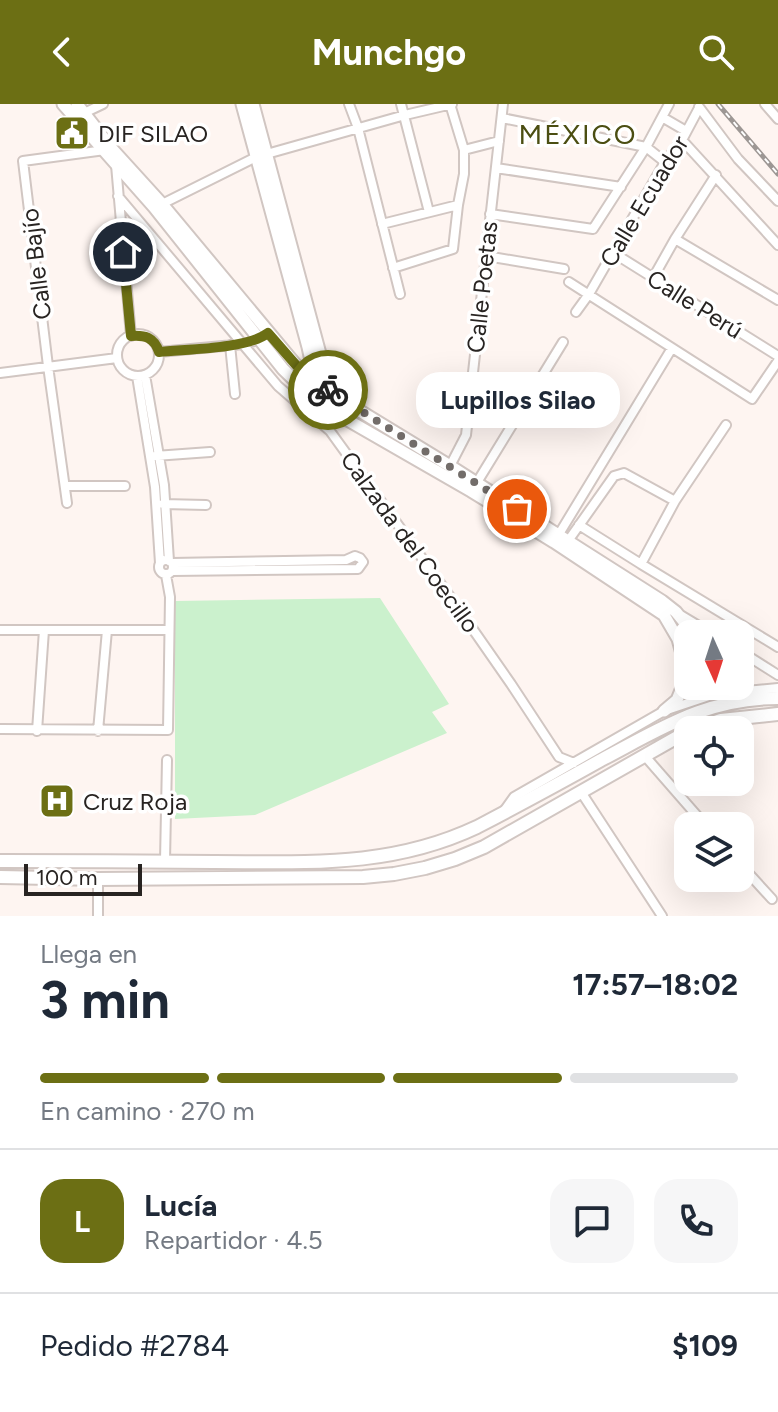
<!DOCTYPE html>
<html lang="es">
<meta charset="utf-8">
<style>
:root{--surface:#fff;--page:#f6f6f7;--text:#1f2937;--muted:#747a83;--line:#e0e1e3;--accent:#6c6f14}
body{margin:0;font-family:Figtree,sans-serif;background:var(--page);color:var(--text);height:100vh;display:flex;flex-direction:column;font-size:30px;white-space:nowrap}
*{box-sizing:border-box;margin:0}
p{font-size:26px;color:var(--muted)}
.icon{flex:none;width:44px;height:44px;fill:none;stroke:currentColor;stroke-width:2;stroke-linecap:round;stroke-linejoin:round}
.map{position:relative;height:812px;overflow:hidden}
.drawer{display:flex;flex-direction:column;background:var(--surface);flex:1}
.drawer>*{flex:none}
.needle{width:52px;rotate:177deg}
.controls{position:absolute;left:674px;top:516px;display:grid;gap:16px}
.controls a{display:grid;place-items:center;width:80px;height:80px;border-radius:16px;background:var(--surface);box-shadow:0 8px 32px #0002;font-size:40px}
.scale{position:absolute;left:24px;bottom:20px;width:118px;box-sizing:border-box;padding-left:8px;border:4px solid #282422;border-top:0;font-size:22px;line-height:28px;white-space:nowrap;color:#282422;-webkit-text-stroke:6px #fff;paint-order:stroke}
.pin{position:absolute;display:grid;place-items:center;width:68px;height:68px;color:#fff;margin:-34px;border:4px solid #fff;border-radius:50%;box-shadow:0 2px 8px #0007}
.courier{position:absolute;display:grid;place-items:center;width:80px;height:80px;margin:-40px;border:6px solid #6c6f14;border-radius:50%;background:#fff;color:#222;box-shadow:0 2px 10px #0007}
.bubble{position:absolute;height:56px;border-radius:24px;background:var(--surface);box-shadow:0 8px 32px #0002;font-size:26px;font-weight:700;line-height:56px;text-align:center}
.headline em{font-style:normal;font-weight:700}
.headline div{display:flex;flex-direction:column-reverse}
.headline{display:flex;align-items:center;justify-content:space-between;height:136px;padding:0 40px}
h1{font-size:52px;font-weight:700;line-height:60px}
.bar{display:grid;grid-template-columns:repeat(4,1fr);gap:12px 8px;align-content:center;height:96px;padding:0 40px}
.bar i{height:10px;border-radius:6px;background:var(--line)}
.bar .current{background:var(--accent)}
.bar p{grid-column:span 4}
.line{display:flex;align-items:center;gap:20px;padding:0 40px;border-top:2px solid var(--line)}
.line div{flex:1}
.round{display:grid;place-items:center;flex:none;width:84px;height:84px;border-radius:24px;background:var(--page)}
header{display:flex;justify-content:space-between;align-items:center;height:104px;padding:0 40px;background:var(--accent);color:#fff;font-size:36px;font-weight:700}
.map>svg:first-child{display:block}
.green{fill:#cbf1cd}
.lines{fill:none;stroke-linecap:round;stroke-linejoin:round}
.minor-casing{stroke:#d1c6c2;stroke-width:12}
.major-casing{stroke:#d1c6c2;stroke-width:15}
.highway-casing{stroke:#d1c6c2;stroke-width:16}
.minor{stroke:#fff;stroke-width:8}
.major{stroke:#fff;stroke-width:11}
.highway{stroke:#fff;stroke-width:12}
.rail-casing{stroke:#9d9794;stroke-width:5}
.rail{stroke:#fff;stroke-width:2;stroke-dasharray:6;stroke-linecap:butt}
.done{stroke:#736d6a;stroke-width:8;stroke-dasharray:0 14.4}
.route{stroke:#6c6f14;stroke-width:10}
.labels{text-anchor:middle;dominant-baseline:central;stroke-width:7;stroke-linejoin:round;paint-order:stroke}
.poi-label{font-size:24px;fill:#282422;stroke:#fff;text-anchor:start}
.street-label{font-size:24px;fill:#282422;stroke:#fff}
.quarter-label{font-size:28px;letter-spacing:2px;fill:#4b4e12;stroke:#fff}
</style>
<header><svg class="icon" aria-label="back" viewBox="0 0 24 24"><path d="M15 5l-7 7 7 7"/></svg>Munchgo<svg class="icon" aria-label="search" viewBox="0 0 24 24"><circle cx="10" cy="10" r="6"/><path d="M15 15l6 6"/></svg></header>
<div class="map">
<svg width="778" height="812" viewBox="0 0 778 812">
<rect width="100%" height="100%" fill="#fef5f1"/>
<path class="green" d="M 380,494 L 449,600 L 432,608 L 447,629 L 255,711 L 175,715 L 175,497 Z"/>
<g class="lines">
<defs>
<path id="minor" d="M 349,0 L 358,24 L 400,190
M 401,0 L 429,108
M 765,0 L 778,15
M 699,3 L 738,55 L 778,97
M 82,10 L 103,0
M 662,13 L 686,27
M 502,14 L 646,43 L 665,58
M 682,36 L 778,141
M 464,46 L 499,37
M 116,61 L 131,232
M 496,64 L 621,83
M 118,92 L 278,282 L 330,327 L 456,501 L 511,580 L 559,653 L 574,659
M 162,100 L 256,53 L 405,11 L 452,0
M 490,110 L 593,125 L 646,43 L 669,0
M 382,120 L 458,101
M 675,135 L 778,196
M 612,148 L 778,252
M 486,152 L 564,165
M 393,164 L 453,145 L 458,101 L 464,70 L 464,46 L 450,0
M 653,174 L 675,135 L 716,71
M 569,178 L 752,295 L 778,257
M 576,208 L 589,190 L 665,58 L 682,36 L 699,4
M117 251a21 21 0 1 1 42 0a21 21 0 1 1-42 0Z
M 230,241 L 235,290
M 159,248 L 244,240 L 261,235
M 0,269 L 117,254
M 145,271 L 164,381 L 169,457
M 137,272 L 155,383 L 160,459
M 155,352 L 210,348
M 450,362 L 466,331 L 503,0
M 476,380 L 563,238
M 65,382 L 125,382
M 67,399 L 48,262 L 23,57 L 105,46
M 163,400 L 206,401
M 579,421 L 641,460 L 675,397 L 726,321
M 556,435 L 672,244
M 568,437 L 614,372 L 624,369 L 675,397
M159 463a7 7 0 1 1 14 0a7 7 0 1 1-14 0Z
M 172,459 L 346,456 L 355,452 L 360,454 L 363,458 L 358,465 L 172,467
M 641,460 L 778,543
M 682,512 L 712,530
M 0,526 L 169,526
M 740,547 L 778,571
M 0,625 L 168,626 L 170,493 L 166,471
M 37,627 L 44,526
M 98,627 L 107,526
M 644,651 L 706,722
M 581,688 L 662,812
M 504,707 L 514,693 L 664,607 L 715,590 L 778,584
M 165,757 L 167,656
M 740,760 L 772,795
M 98,775 L 98,812"/>
<path id="major" d="M 63,0 L 154,103 L 283,265 L 318,299 L 471,387 L 554,438 L 664,511 L 678,535 L 684,557 L 686,574 L 677,596 L 664,607
M 77,0 L 112,45 L 162,100 L 296,261 L 350,301 L 450,362 L 662,497 L 676,508 L 694,530
M 242,0 L 308,243 L 314,270 L 314,278
M 253,0 L 330,287
M 740,547 L 741,547
M 717,582 L 740,587"/>
<path id="highway" d="M 691,626 L 721,616 L 778,610
M 0,757 C 71,757 143,757 214,758 C 307,758 390,764 477,723 C 519,701 560,679 601,656 C 662,624 707,594 778,594
M 0,773 L 98,775 L 363,773 L 394,770 L 425,764 L 455,755 L 484,743 L 688,627"/>
</defs>
<use href="#minor" class="minor-casing"/>
<use href="#major" class="major-casing"/>
<use href="#highway" class="highway-casing"/>
<use href="#minor" class="minor"/>
<use href="#major" class="major"/>
<use href="#highway" class="highway"/>
<defs>
<path id="rail" d="M 718,0 L 778,70"/>
</defs>
<use href="#rail" class="rail-casing"/>
<use href="#rail" class="rail"/>
</g>
<g class="lines">
<path class="done" d="M 328,286 L 517,405"/>
<path class="route" d="M 123,148 L 131,232 C 145,231 154,233 159,248 C 187,245 247,245 268,229 L 296,261 L 328,286"/>
</g>
<defs>
<symbol id="civic-square" viewBox="-11 -11 22 22"><rect x="-9" y="-9" width="18" height="18" rx="4" fill="#6c6f14" stroke="#fff"/><path d="M-.6-6.5H3V-4.5H.6V-3L4-1V1h2V6H-6V1h2V-1L-.6-3ZM-1.2 2.5V6h2.4V2.5Z" fill="#fff"/></symbol>
<symbol id="hospital-square" viewBox="-11 -11 22 22"><rect x="-9" y="-9" width="18" height="18" rx="4" fill="#6c6f14" stroke="#fff"/><path d="M-5-5h3v3.5h4V-5h3V5h-3V1.5h-4V5h-3Z" fill="#fff"/></symbol>
</defs>
<g fill-rule="evenodd">
<use href="#civic-square" x="52" y="9" width="40" height="40"/>
<use href="#hospital-square" x="37" y="677" width="40" height="40"/>
</g>
<g class="labels">
<g class="poi-label">
<text x="98" y="29">DIF SILAO</text>
<text x="83" y="697">Cruz Roja</text>
</g>
<g class="street-label">
<text transform="translate(644 97) rotate(-59)">Calle Ecuador</text>
<text transform="translate(36 160) rotate(-97)">Calle Bajío</text>
<text transform="translate(482 183) rotate(-84)">Calle Poetas</text>
<text transform="translate(695 200) rotate(32)">Calle Perú</text>
<text transform="translate(410 438) rotate(54)">Calzada del Coecillo</text>
</g>
<g class="quarter-label">
<text x="578" y="30">MÉXICO</text>
</g>
</g>
</svg>
<div class="controls">
<a><svg class="needle" viewBox="-14 -14 28 28"><path d="M0-13l5 13h-10z" fill="#e53935"/><path d="M0 13l5-13h-10z" fill="#747a83"/></svg></a>
<a><svg class="icon" aria-label="locate" viewBox="0 0 24 24"><circle cx="12" cy="12" r="6"/><path d="M12 2v4M12 18v4M2 12h4M18 12h4"/></svg></a>
<a><svg class="icon" aria-label="layers" viewBox="0 0 24 24"><path d="M12 4l9 5-9 5-9-5zM3 14l9 5 9-5"/></svg></a>
</div>
<div class="scale">100 m</div>
<div class="pin" style="left:517px;top:405px;background:#ea580c"><svg class="icon" aria-label="bag" viewBox="0 0 24 24"><path d="M5 8h14l-1 12H6zM9 8a3 3 0 0 1 6 0"/></svg></div>
<div class="pin" style="left:123px;top:148px;background:#1f2937"><svg class="icon" aria-label="home" viewBox="0 0 24 24"><path d="M3 11l9-7 9 7M6 9v11h12V9"/></svg></div>
<div class="courier" style="left:328px;top:286px"><svg class="icon" aria-label="bike" viewBox="0 0 24 24"><circle cx="6" cy="16" r="4"/><circle cx="18" cy="16" r="4"/><path d="M6 16l4-8h5l3 8M10 8l3 8H6M13 5h3"/></svg></div>
<div class="bubble" style="left:416px;top:268px;width:204px">Lupillos Silao</div>
</div>
<section class="drawer">
<div class="headline"><div><h1>3 min</h1><p>Llega en</p></div><em>17:57–18:02</em></div>
<div class="bar"><i class="current"></i><i class="current"></i><i class="current"></i><i></i><p>En camino · 270 m</p></div>
<div class="line" style="height:144px"><b class="round" style="background:var(--accent);color:#fff">L</b><div><b>Lucía</b><p>Repartidor · 4.5</p></div><a class="round"><svg class="icon" aria-label="chat" viewBox="0 0 24 24"><path d="M4 5h16v11H9l-5 4z"/></svg></a><a class="round"><svg class="icon" aria-label="phone" viewBox="0 0 24 24"><path d="M5 4h4l2 5-3 2q2 4 5 5l2-3 5 2v4C11 20 4 13 5 4z"/></svg></a></div>
<div class="line" style="height:104px"><div>Pedido #2784</div><b>$109</b></div>
</section>
